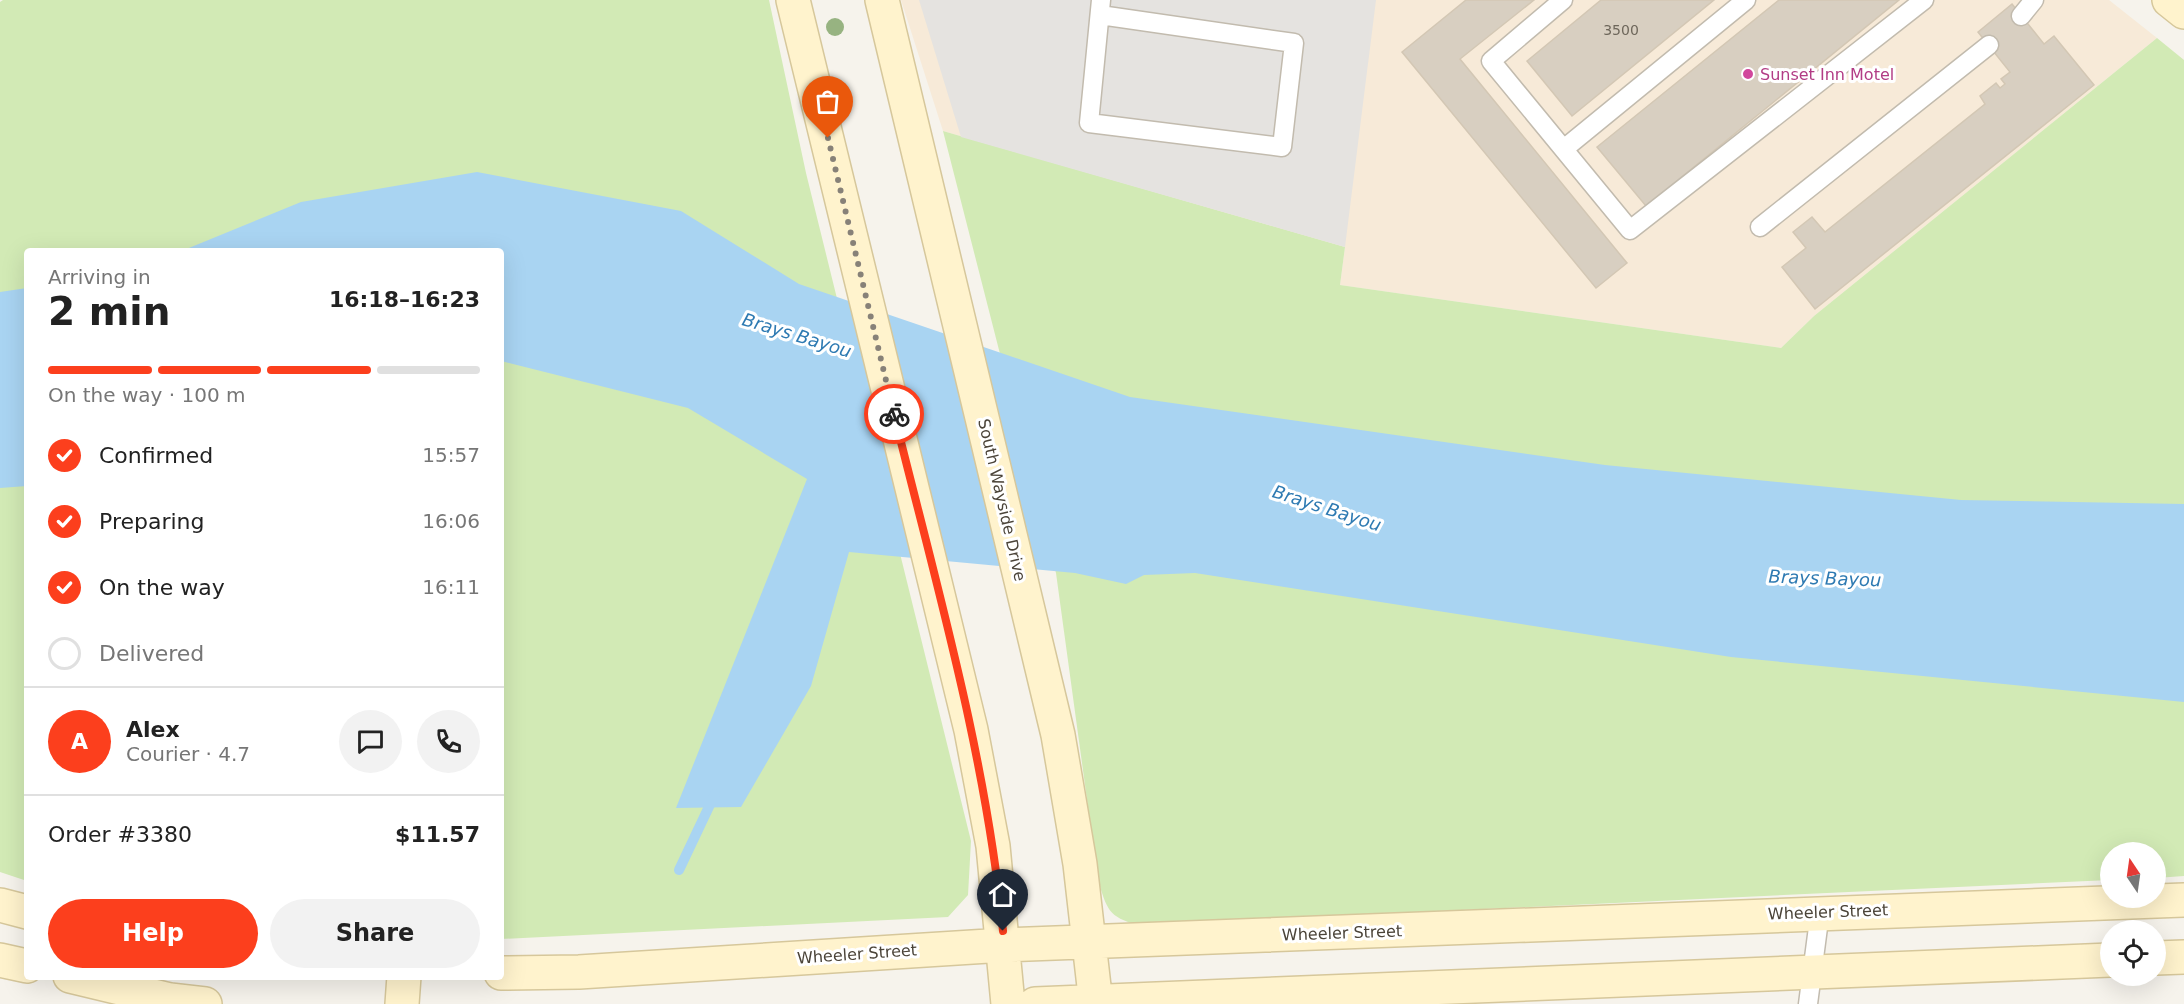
<!DOCTYPE html>
<meta charset="utf-8">
<style>
:root{--surface:#fff;--page:#f2f2f2;--text:#222;--muted:#767676;--line:#e0e0e0;--accent:#fc3f1d}
body{margin:0;font-family:"DejaVu Sans",sans-serif;background:var(--page);color:var(--text);height:100vh;display:flex;flex-direction:column;font-size:22px;white-space:nowrap}
*{box-sizing:border-box;margin:0}
p{font-size:20px;color:var(--muted)}
.icon{flex:none;width:33px;height:33px;fill:none;stroke:currentColor;stroke-width:2;stroke-linecap:round;stroke-linejoin:round}
.map{position:relative;flex:1;overflow:hidden}
.sheet{position:absolute;left:24px;top:248px;width:480px;height:732px;display:flex;flex-direction:column;background:var(--surface);border-radius:6px;box-shadow:0 6px 24px #0002}
.sheet>*{flex:none}
.needle{width:39px;rotate:347deg}
.fabs{position:absolute;left:2100px;top:842px;display:grid;gap:12px}
.fabs a{display:grid;place-items:center;width:66px;height:66px;border-radius:50%;background:var(--surface);box-shadow:0 6px 24px #0002;font-size:30px}
.pin{position:absolute;display:grid;place-items:center;width:51px;height:51px;color:#fff;margin:-62px -26px;border-radius:50% 50% 50% 0;rotate:-45deg;box-shadow:0 0 6px #0007}
.pin .icon{rotate:45deg}
.courier{position:absolute;display:grid;place-items:center;width:60px;height:60px;margin:-30px;border:4px solid #fc3f1d;border-radius:50%;background:#fff;color:#222;box-shadow:0 2px 8px #0007}
.head em{font-style:normal;font-weight:700}
.head div{display:flex;flex-direction:column-reverse}
.head{display:flex;align-items:center;justify-content:space-between;height:102px;padding:0 24px}
h1{font-size:39px;font-weight:700;line-height:45px}
.bar{display:grid;grid-template-columns:repeat(4,1fr);gap:9px 6px;align-content:center;height:72px;padding:0 24px}
.bar i{height:8px;border-radius:4px;background:var(--line)}
.bar .active{background:var(--accent)}
.bar p{grid-column:span 4}
.line{display:flex;align-items:center;gap:15px;padding:0 24px;border-top:2px solid var(--line)}
.line div{flex:1}
.round{display:grid;place-items:center;flex:none;width:63px;height:63px;border-radius:32px;background:var(--page)}
ol{padding:0 24px;list-style:none}
li{display:flex;align-items:center;gap:18px;height:66px}
li p{margin-inline-start:auto}
li .icon{padding:6px;border-radius:50%;background:var(--accent);color:#fff;stroke-width:4}
li:last-child{color:var(--muted)}
li i{width:33px;height:33px;border:3px solid var(--line);border-radius:50%}
.primary-button{display:flex;gap:12px;margin-top:auto;padding:12px 24px}
.primary-button a{flex:1;height:69px;border-radius:36px;background:var(--accent);color:#fff;font-size:24px;font-weight:700;line-height:69px;text-align:center}
.primary-button a+a{background:var(--page);color:var(--text)}
.map>svg:first-child{display:block}
.commercial{fill:#f7ead8}
.green{fill:#d2eab5}
.parking{fill:#e5e3e0}
.water{fill:#a9d4f2}
.lines{fill:none;stroke-linecap:round;stroke-linejoin:round}
.stream{stroke:#a9d4f2;stroke-width:10}
.building{fill:#d8cfc1;stroke:#d3c7b4;stroke-width:1.5}
.lane-casing{stroke:#c2bbae;stroke-width:21}
.secondary-casing{stroke:#d6c79b;stroke-width:36}
.lane{stroke:#fff;stroke-width:18}
.secondary{stroke:#fff3cd;stroke-width:33}
.tree{fill:#97b381}
.done{stroke:#878178;stroke-width:6;stroke-dasharray:0 10.8}
.route{stroke:#fc3f1d;stroke-width:8}
.hotel-dot{fill:#d1479c;stroke:#fff;stroke-width:2}
.labels{text-anchor:middle;dominant-baseline:central;stroke-width:6;stroke-linejoin:round;paint-order:stroke}
.number-label{font-size:14px;fill:#6e675b}
.hotel-label{font-size:16px;fill:#b23c85;stroke:#fff;text-anchor:start}
.street-label{font-size:16px;fill:#4b4439;stroke:#fff}
.water-label{font-size:18px;font-style:italic;fill:#2e7ab2;stroke:#fff}
</style>
<div class="map">
<svg width="2184" height="1004" viewBox="0 0 2184 1004">
<rect width="100%" height="100%" fill="#f6f3ec"/>
<path class="commercial" d="M 901,0 L 2109,0 L 2157,38 L 1814,316 L 1781,348 L 1340,285 L 1345,247 L 943,131 Z"/>
<path class="green" d="M 3,0 L 769,0 L 806,173 L 971,841 L 968,895 L 948,917 L 501,939 L 501,250 L 27,250 L 27,881 L 0,872 L 0,2 Z
M 2157,38 L 2184,60 L 2184,876 L 2156,878 L 2156,852 L 2110,852 L 2110,880 L 1138,925 C 1108,917 1107,909 1098,880 L 1056,573 L 943,131 L 1345,247 L 1340,285 L 1781,348 L 1814,316 Z"/>
<path class="parking" d="M 919,0 L 1376,0 L 1345,247 L 961,137 Z"/>
<path class="water" d="M 477,172 L 681,211 L 799,284 L 1130,397 L 1605,465 L 1961,500 L 2184,504 L 2184,702 L 1731,657 L 1195,573 L 1144,575 L 1126,584 L 1075,573 L 849,552 L 811,686 L 741,807 L 676,808 L 807,479 L 688,408 L 501,361 L 501,250 L 184,250 L 301,202 Z
M 27,288 L 27,486 L 0,488 L 0,292 Z"/>
<g class="lines">
<path class="stream" d="M 679,870 L 715,794"/>
</g>
<path class="building" d="M 1466,0 L 1534,0 L 1460,59 L 1627,263 L 1596,288 L 1402,52 Z
M 1601,0 L 1714,0 L 1572,116 L 1527,61 Z
M 1779,0 L 1899,0 L 1646,206 L 1597,147 Z
M 2012,4 L 2044,44 L 2054,36 L 2094,85 L 1815,309 L 1782,267 L 1806,248 L 1793,232 L 1812,217 L 1825,232 L 1985,104 L 1980,96 L 1996,83 L 2000,88 L 2005,84 L 2001,79 L 2010,72 L 1978,32 Z"/>
<g class="lines">
<defs>
<path id="lane" d="M 1563,0 L 1491,61 L 1630,230 L 1924,0
M 1100,15 L 1294,43 L 1282,147 L 1089,123 L 1101,0
M 2021,16 L 2034,0
M 1565,148 L 1746,0
M 1760,227 L 1989,45
M 1808,1004 L 1820,912"/>
<path id="secondary" d="M 793,0 L 971,730 L 993,846 L 1008,1004
M 882,0 L 1058,735 L 1080,864 L 1096,1004
M 2169,0 L 2184,12
M 0,905 L 27,912
M 2156,958 L 2184,957
M 0,960 L 27,966
M 501,973 L 579,972 L 1004,945 L 2184,900
M 70,976 L 170,1000 L 205,1004
M 402,1004 L 404,976
M 1035,1004 L 2110,960"/>
</defs>
<use href="#lane" class="lane-casing"/>
<use href="#secondary" class="secondary-casing"/>
<use href="#lane" class="lane"/>
<use href="#secondary" class="secondary"/>
</g>
<circle class="tree" cx="835" cy="27" r="9"/>
<g class="lines">
<path class="done" d="M 828,138 L 894,414"/>
<path class="route" d="M 894,414 C 936,584 986,755 1003,931"/>
</g>
<circle class="hotel-dot" cx="1748" cy="74" r="6"/>
<g class="labels">
<g class="number-label">
<text x="1621" y="30">3500</text>
</g>
<g class="hotel-label">
<text x="1760" y="74">Sunset Inn Motel</text>
</g>
<g class="street-label">
<text transform="translate(1002 500) rotate(77)">South Wayside Drive</text>
<text transform="translate(1828 912) rotate(-2)">Wheeler Street</text>
<text transform="translate(1342 933) rotate(-2)">Wheeler Street</text>
<text transform="translate(857 954) rotate(-4)">Wheeler Street</text>
</g>
<g class="water-label">
<text transform="translate(797 335) rotate(17)">Brays Bayou</text>
<text transform="translate(1327 508) rotate(18)">Brays Bayou</text>
<text transform="translate(1825 578) rotate(2)">Brays Bayou</text>
</g>
</g>
</svg>
<div class="fabs">
<a><svg class="needle" viewBox="-14 -14 28 28"><path d="M0-13l5 13h-10z" fill="#e53935"/><path d="M0 13l5-13h-10z" fill="#767676"/></svg></a>
<a><svg class="icon" aria-label="locate" viewBox="0 0 24 24"><circle cx="12" cy="12" r="6"/><path d="M12 2v4M12 18v4M2 12h4M18 12h4"/></svg></a>
</div>
<div class="pin" style="left:828px;top:138px;background:#ea580c"><svg class="icon" aria-label="bag" viewBox="0 0 24 24"><path d="M5 8h14l-1 12H6zM9 8a3 3 0 0 1 6 0"/></svg></div>
<div class="pin" style="left:1003px;top:931px;background:#1f2937"><svg class="icon" aria-label="home" viewBox="0 0 24 24"><path d="M3 11l9-7 9 7M6 9v11h12V9"/></svg></div>
<div class="courier" style="left:894px;top:414px"><svg class="icon" aria-label="bike" viewBox="0 0 24 24"><circle cx="6" cy="16" r="4"/><circle cx="18" cy="16" r="4"/><path d="M6 16l4-8h5l3 8M10 8l3 8H6M13 5h3"/></svg></div>
<section class="sheet">
<div class="head"><div><h1>2 min</h1><p>Arriving in</p></div><em>16:18–16:23</em></div>
<div class="bar"><i class="active"></i><i class="active"></i><i class="active"></i><i></i><p>On the way · 100 m</p></div>
<ol>
<li><svg class="icon" aria-label="check" viewBox="0 0 24 24"><path d="M5 12l5 5 9-10"/></svg>Confirmed<p>15:57</p></li>
<li><svg class="icon" aria-label="check" viewBox="0 0 24 24"><path d="M5 12l5 5 9-10"/></svg>Preparing<p>16:06</p></li>
<li><svg class="icon" aria-label="check" viewBox="0 0 24 24"><path d="M5 12l5 5 9-10"/></svg>On the way<p>16:11</p></li>
<li><i></i>Delivered</li>
</ol>
<div class="line" style="height:108px"><b class="round" style="background:var(--accent);color:#fff">A</b><div><b>Alex</b><p>Courier · 4.7</p></div><a class="round"><svg class="icon" aria-label="chat" viewBox="0 0 24 24"><path d="M4 5h16v11H9l-5 4z"/></svg></a><a class="round"><svg class="icon" aria-label="phone" viewBox="0 0 24 24"><path d="M5 4h4l2 5-3 2q2 4 5 5l2-3 5 2v4C11 20 4 13 5 4z"/></svg></a></div>
<div class="line" style="height:78px"><div>Order #3380</div><b>$11.57</b></div>
<div class="primary-button"><a>Help</a><a>Share</a></div>
</section>
</div>
